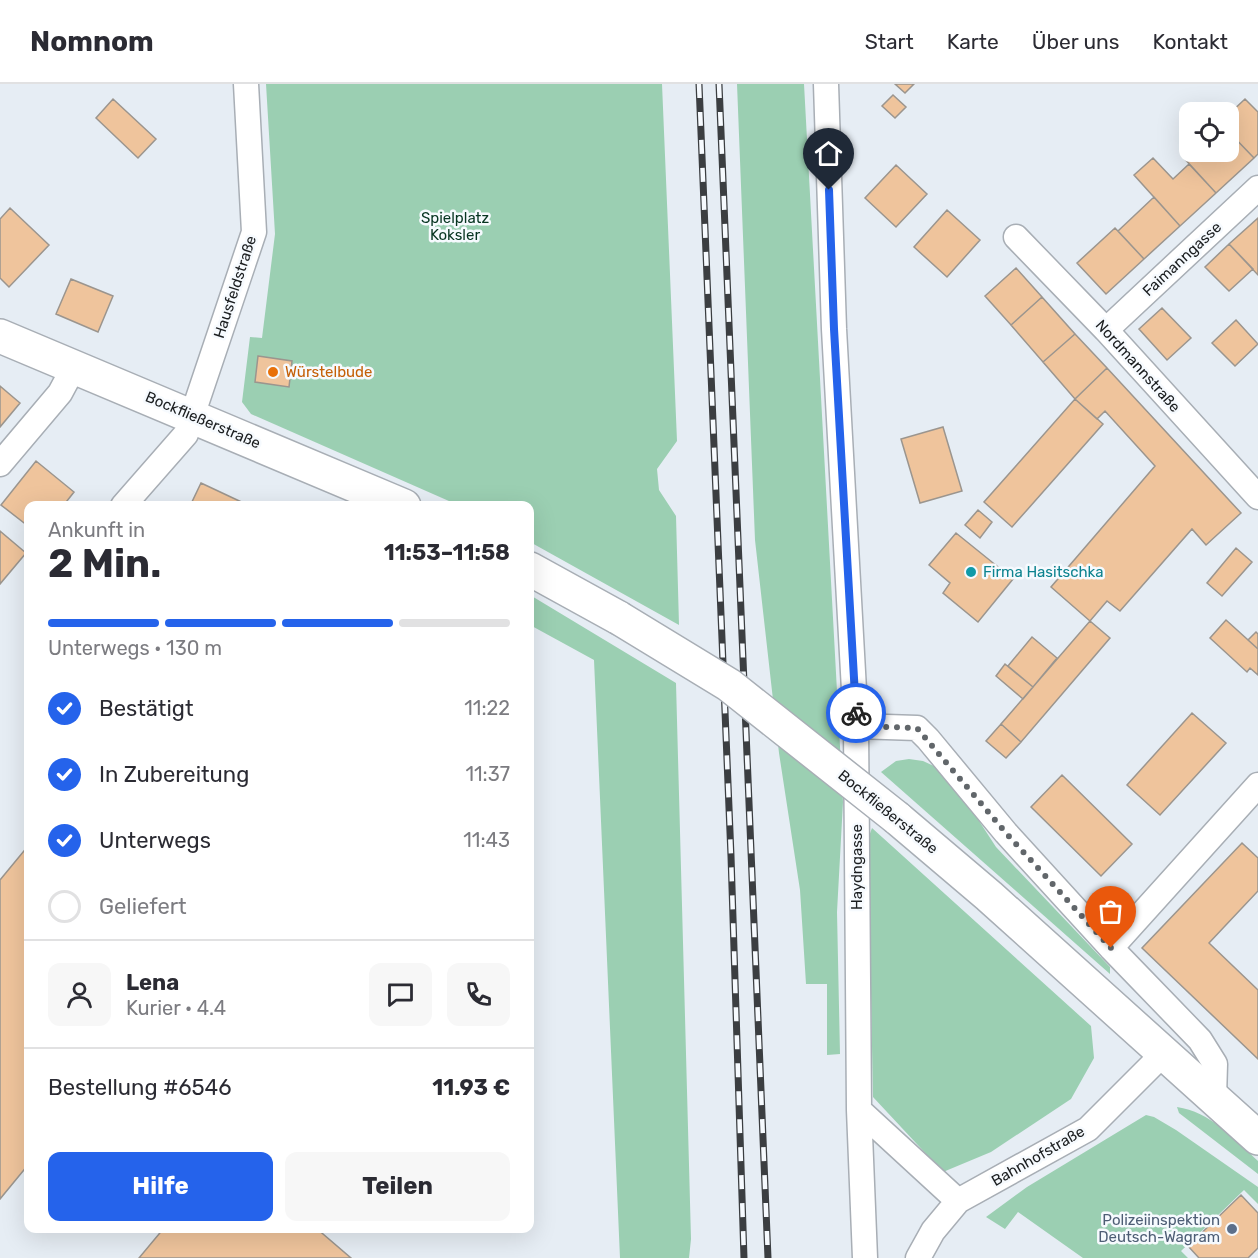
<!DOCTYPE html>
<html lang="de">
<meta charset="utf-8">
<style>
:root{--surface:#fff;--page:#f7f7f7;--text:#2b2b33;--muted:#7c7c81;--line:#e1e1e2;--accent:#2563eb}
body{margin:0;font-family:Rubik,sans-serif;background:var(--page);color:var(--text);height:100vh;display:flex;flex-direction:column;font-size:22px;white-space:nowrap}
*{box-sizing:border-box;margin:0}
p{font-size:20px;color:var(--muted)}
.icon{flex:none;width:33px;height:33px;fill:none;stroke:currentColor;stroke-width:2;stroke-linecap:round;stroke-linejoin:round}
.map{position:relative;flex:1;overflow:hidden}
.sheet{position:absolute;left:24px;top:417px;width:510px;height:732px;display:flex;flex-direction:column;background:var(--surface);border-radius:12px;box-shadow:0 6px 24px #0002}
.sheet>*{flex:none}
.tools{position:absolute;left:1179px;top:18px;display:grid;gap:12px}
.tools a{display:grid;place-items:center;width:60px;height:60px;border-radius:12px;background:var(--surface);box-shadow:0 6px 24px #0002;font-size:30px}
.pin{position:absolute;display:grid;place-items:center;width:51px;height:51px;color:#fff;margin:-62px -26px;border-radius:50% 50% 50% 0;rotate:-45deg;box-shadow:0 0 6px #0007}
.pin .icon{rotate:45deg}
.courier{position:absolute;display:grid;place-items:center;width:60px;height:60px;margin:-30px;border:4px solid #2563eb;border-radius:50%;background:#fff;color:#222;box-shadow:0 2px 8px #0007}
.overview em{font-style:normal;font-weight:700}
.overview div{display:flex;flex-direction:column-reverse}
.overview{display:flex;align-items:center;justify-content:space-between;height:102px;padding:0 24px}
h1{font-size:39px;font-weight:700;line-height:45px}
.bar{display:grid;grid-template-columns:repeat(4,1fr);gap:9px 6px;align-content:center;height:72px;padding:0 24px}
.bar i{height:8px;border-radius:4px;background:var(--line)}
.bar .current{background:var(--accent)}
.bar p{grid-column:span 4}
.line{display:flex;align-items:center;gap:15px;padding:0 24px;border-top:2px solid var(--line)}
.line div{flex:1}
.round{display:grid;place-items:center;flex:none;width:63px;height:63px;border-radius:12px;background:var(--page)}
ol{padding:0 24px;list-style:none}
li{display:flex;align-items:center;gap:18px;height:66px}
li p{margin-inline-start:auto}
li .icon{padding:6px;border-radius:50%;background:var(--accent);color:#fff;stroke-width:4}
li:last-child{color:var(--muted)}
li i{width:33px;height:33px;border:3px solid var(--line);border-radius:50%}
.cta{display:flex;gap:12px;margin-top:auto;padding:12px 24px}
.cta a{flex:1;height:69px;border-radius:12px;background:var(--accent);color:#fff;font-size:24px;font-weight:700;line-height:69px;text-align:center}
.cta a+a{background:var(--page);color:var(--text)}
header{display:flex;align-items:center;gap:36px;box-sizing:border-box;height:84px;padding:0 30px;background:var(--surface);border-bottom:2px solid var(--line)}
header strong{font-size:28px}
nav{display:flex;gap:33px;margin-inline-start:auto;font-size:21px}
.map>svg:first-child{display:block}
.green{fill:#9bcfb2}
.building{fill:#efc49c;stroke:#9b958e;stroke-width:1.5}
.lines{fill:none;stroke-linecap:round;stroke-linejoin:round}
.minor-casing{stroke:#a8aeb5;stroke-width:27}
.secondary-casing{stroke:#a8aeb5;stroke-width:36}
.minor{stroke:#fff;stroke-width:24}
.secondary{stroke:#fff;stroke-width:33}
.rail-casing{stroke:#3b3e41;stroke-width:7}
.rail{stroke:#f6fafe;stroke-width:4.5;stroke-dasharray:14;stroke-linecap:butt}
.secondary-bridge-casing{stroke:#a8aeb5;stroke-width:36;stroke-linecap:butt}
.secondary-bridge{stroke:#fff;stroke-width:33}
.done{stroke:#61666a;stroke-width:6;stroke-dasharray:0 10.8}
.route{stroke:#2563eb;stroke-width:8}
.food-dot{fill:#e8710a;stroke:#f6fafe;stroke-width:2}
.culture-dot{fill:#0f9aa8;stroke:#f6fafe;stroke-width:2}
.service-dot{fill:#5c6f8a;stroke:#f6fafe;stroke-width:2}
.labels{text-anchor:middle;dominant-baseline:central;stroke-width:5;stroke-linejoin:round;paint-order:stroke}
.park-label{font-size:15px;fill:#073521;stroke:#f6fafe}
.street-label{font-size:15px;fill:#1a1d1f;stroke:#f6fafe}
.food-label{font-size:15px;fill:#c56008;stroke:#f6fafe;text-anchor:start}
.culture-label{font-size:15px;fill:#0d838f;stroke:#f6fafe;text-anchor:start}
.service-label{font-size:15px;fill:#4e5e75;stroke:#f6fafe;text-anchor:end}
</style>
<header>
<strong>Nomnom</strong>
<nav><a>Start</a><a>Karte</a><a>Über uns</a><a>Kontakt</a></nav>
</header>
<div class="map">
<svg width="1258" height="1174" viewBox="0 0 1258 1174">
<rect width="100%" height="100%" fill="#e6edf4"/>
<path class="green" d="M 266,0 L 662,0 L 677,357 L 657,385 L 659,406 L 676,432 L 679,541 L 530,458 L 530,422 L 458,421 L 251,330 L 242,318 L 250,253 L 262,254 L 275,150 Z
M 737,0 L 804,0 L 843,718 L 837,828 L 840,970 L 827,971 L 827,900 L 806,900 L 800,806 L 779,669 L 755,456 Z
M 530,511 L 676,599 L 691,1155 L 689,1174 L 620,1174 L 594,576 L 530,541 Z
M 909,675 L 923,677 L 936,683 L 955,700 L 996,763 L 1110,883 L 1110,890 L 881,688 L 896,677 Z
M 872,744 L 1091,942 L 1094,974 L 1071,1015 L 991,1068 L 943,1088 L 873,1013 L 868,755 Z
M 1177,1023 C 1210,1028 1234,1054 1258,1077 L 1258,1090 L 1179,1029 Z
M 1146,1031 L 1154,1033 L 1176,1046 L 1258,1103 L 1258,1120 L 1244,1106 L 1181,1167 L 1188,1174 L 1083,1174 L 1018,1128 L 1005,1145 L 986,1133 L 1027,1103 Z"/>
<path class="building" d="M 895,0 L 914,0 L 905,9 Z
M 893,11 L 906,23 L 895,34 L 882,22 Z
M 113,15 L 156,55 L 138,74 L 96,34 Z
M 1245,15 L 1258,28 L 1258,70 L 1254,74 L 1228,47 L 1228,31 Z
M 1228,47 L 1254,74 L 1216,109 L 1183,73 L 1190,68 L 1228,68 Z
M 1153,74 L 1173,95 L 1189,80 L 1216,109 L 1180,142 L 1134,91 Z
M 896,81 L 927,110 L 896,143 L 865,114 Z
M 1154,113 L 1180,142 L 1144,175 L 1118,147 Z
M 10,124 L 49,161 L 9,203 L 0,194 L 0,135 Z
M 947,126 L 980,156 L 947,193 L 914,163 Z
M 1258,134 L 1258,191 L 1229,160 Z
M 1115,144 L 1144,175 L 1106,210 L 1077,179 Z
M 1229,160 L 1253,185 L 1229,207 L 1205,183 Z
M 1016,184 L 1042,213 L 1011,241 L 985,212 Z
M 71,195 L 113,212 L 98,248 L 56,230 Z
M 1042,213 L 1075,250 L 1043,278 L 1011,241 Z
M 1162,224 L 1191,254 L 1167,276 L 1139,245 Z
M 1236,236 L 1258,260 L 1235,282 L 1212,259 Z
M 1075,250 L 1107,284 L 1075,315 L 1043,278 Z
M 258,272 L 292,277 L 289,303 L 255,298 Z
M 1107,284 L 1241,429 L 1206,461 L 1192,445 L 1120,527 L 1107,517 L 1090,537 L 1051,503 L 1155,382 L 1105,327 L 1097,335 L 1075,315 Z
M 0,302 L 20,319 L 0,343 Z
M 1075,315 L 1103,340 L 1012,443 L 984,418 Z
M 943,343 L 962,407 L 920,419 L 901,355 Z
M 36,377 L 74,408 L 63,422 L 28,422 L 28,442 L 1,421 Z
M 201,399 L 250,422 L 190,422 Z
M 978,426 L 992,438 L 980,454 L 965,441 Z
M 0,447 L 26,469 L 0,500 Z
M 956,449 L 1013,495 L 978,538 L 943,509 L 950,499 L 929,481 Z
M 1236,464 L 1252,478 L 1222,512 L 1207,499 Z
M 1226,536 L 1258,565 L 1258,591 L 1250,584 L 1247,588 L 1210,554 Z
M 1090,537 L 1110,554 L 1021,658 L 1001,640 Z
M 1256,548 L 1258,550 L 1258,565 L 1248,556 Z
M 1032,553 L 1057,574 L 1033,603 L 1008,582 Z
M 1005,580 L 1033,603 L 1023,615 L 996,592 Z
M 1192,629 L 1226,659 L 1160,731 L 1127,701 Z
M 1001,640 L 1021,658 L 1006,674 L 986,657 Z
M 1062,691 L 1132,760 L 1101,792 L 1031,723 Z
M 1242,759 L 1258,774 L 1258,807 L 1209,859 L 1258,906 L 1258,975 L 1142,864 Z
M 28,762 L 28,1081 L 0,1115 L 0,796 Z
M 1241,1111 L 1258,1129 L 1258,1164 L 1248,1174 L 1199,1174 L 1188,1162 Z
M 164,1144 L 316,1144 L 351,1174 L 139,1174 Z"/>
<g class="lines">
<defs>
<path id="minor" d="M 826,0 L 834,245 L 856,642 L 859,1026 L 865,1174
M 1016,153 L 1106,246 L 1258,413
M 1106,246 L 1258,104
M 0,380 L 60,309 L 74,283
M 123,422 L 186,350 L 254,148 L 246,0
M 856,642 L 917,644 L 928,655 L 1006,749 L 1111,864 L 1200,956 L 1215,980 L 1214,1014
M 1111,864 L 1258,701
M 859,1026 L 958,1117
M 918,1174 L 933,1147 L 958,1117 L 1088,1045 L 1163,970"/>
<path id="secondary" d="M 0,252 L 404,422
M 530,485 L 619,534
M 897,734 L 989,812 L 1258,1054"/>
</defs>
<use href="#minor" class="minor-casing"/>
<use href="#secondary" class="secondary-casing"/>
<use href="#minor" class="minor"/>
<use href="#secondary" class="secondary"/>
<defs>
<path id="rail" d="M 699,0 L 731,772 L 744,1174
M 719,0 L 768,1174"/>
</defs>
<use href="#rail" class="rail-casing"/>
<use href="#rail" class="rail"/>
<defs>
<path id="secondary-bridge" d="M 619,534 L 729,601 L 897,734"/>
</defs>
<use href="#secondary-bridge" class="secondary-bridge-casing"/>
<use href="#secondary-bridge" class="secondary-bridge"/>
</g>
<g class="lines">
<path class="done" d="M 856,629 L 856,642 L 917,644 L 1006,749 L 1111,864"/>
<path class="route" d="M 829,106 L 834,245 L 856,629"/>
</g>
<circle class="food-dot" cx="273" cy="288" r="6"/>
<circle class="culture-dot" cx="971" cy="488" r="6"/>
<circle class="service-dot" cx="1232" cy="1145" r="6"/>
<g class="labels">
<g class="park-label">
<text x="455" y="134">Spielplatz<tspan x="455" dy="17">Koksler</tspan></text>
</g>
<g class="street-label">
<text transform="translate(1182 175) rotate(-43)">Faimanngasse</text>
<text transform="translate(235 203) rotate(-72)">Hausfeldstraße</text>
<text transform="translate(1138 282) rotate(48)">Nordmannstraße</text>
<text transform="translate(203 336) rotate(23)">Bockfließerstraße</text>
<text transform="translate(888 728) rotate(39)">Bockfließerstraße</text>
<text transform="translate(857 783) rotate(-90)">Haydngasse</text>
<text transform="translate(1038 1072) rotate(-30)">Bahnhofstraße</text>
</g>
<g class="food-label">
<text x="285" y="288">Würstelbude</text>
</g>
<g class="culture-label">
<text x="983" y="488">Firma Hasitschka</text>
</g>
<g class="service-label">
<text x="1220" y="1136">Polizeiinspektion<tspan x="1220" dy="17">Deutsch-Wagram</tspan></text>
</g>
</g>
</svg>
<div class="tools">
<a><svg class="icon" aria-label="locate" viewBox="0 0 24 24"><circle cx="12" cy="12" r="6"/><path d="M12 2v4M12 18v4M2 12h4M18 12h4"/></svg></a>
</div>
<div class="pin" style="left:1111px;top:864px;background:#ea580c"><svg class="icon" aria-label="bag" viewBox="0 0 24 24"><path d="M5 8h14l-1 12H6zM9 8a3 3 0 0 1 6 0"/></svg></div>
<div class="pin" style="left:829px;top:106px;background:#1f2937"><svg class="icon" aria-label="home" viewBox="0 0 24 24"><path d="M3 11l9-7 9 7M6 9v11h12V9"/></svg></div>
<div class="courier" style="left:856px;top:629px"><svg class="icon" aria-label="bike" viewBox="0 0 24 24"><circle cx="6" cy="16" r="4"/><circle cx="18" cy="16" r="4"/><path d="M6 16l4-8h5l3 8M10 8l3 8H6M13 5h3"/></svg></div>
<section class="sheet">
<div class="overview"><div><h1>2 Min.</h1><p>Ankunft in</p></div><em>11:53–11:58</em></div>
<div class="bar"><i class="current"></i><i class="current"></i><i class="current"></i><i></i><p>Unterwegs · 130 m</p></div>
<ol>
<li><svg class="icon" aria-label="check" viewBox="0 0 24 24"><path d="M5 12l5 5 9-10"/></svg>Bestätigt<p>11:22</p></li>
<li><svg class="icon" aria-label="check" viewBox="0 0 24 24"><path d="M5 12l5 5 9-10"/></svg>In Zubereitung<p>11:37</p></li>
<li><svg class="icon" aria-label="check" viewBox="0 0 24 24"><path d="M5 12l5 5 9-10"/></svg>Unterwegs<p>11:43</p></li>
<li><i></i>Geliefert</li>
</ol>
<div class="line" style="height:108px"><a class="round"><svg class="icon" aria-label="person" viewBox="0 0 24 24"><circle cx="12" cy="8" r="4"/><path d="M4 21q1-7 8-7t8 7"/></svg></a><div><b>Lena</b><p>Kurier · 4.4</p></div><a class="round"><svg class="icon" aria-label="chat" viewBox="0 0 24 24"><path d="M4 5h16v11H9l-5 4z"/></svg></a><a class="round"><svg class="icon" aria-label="phone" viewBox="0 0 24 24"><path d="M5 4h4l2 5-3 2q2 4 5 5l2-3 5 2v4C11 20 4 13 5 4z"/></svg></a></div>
<div class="line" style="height:78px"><div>Bestellung #6546</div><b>11.93 €</b></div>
<div class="cta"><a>Hilfe</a><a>Teilen</a></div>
</section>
</div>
